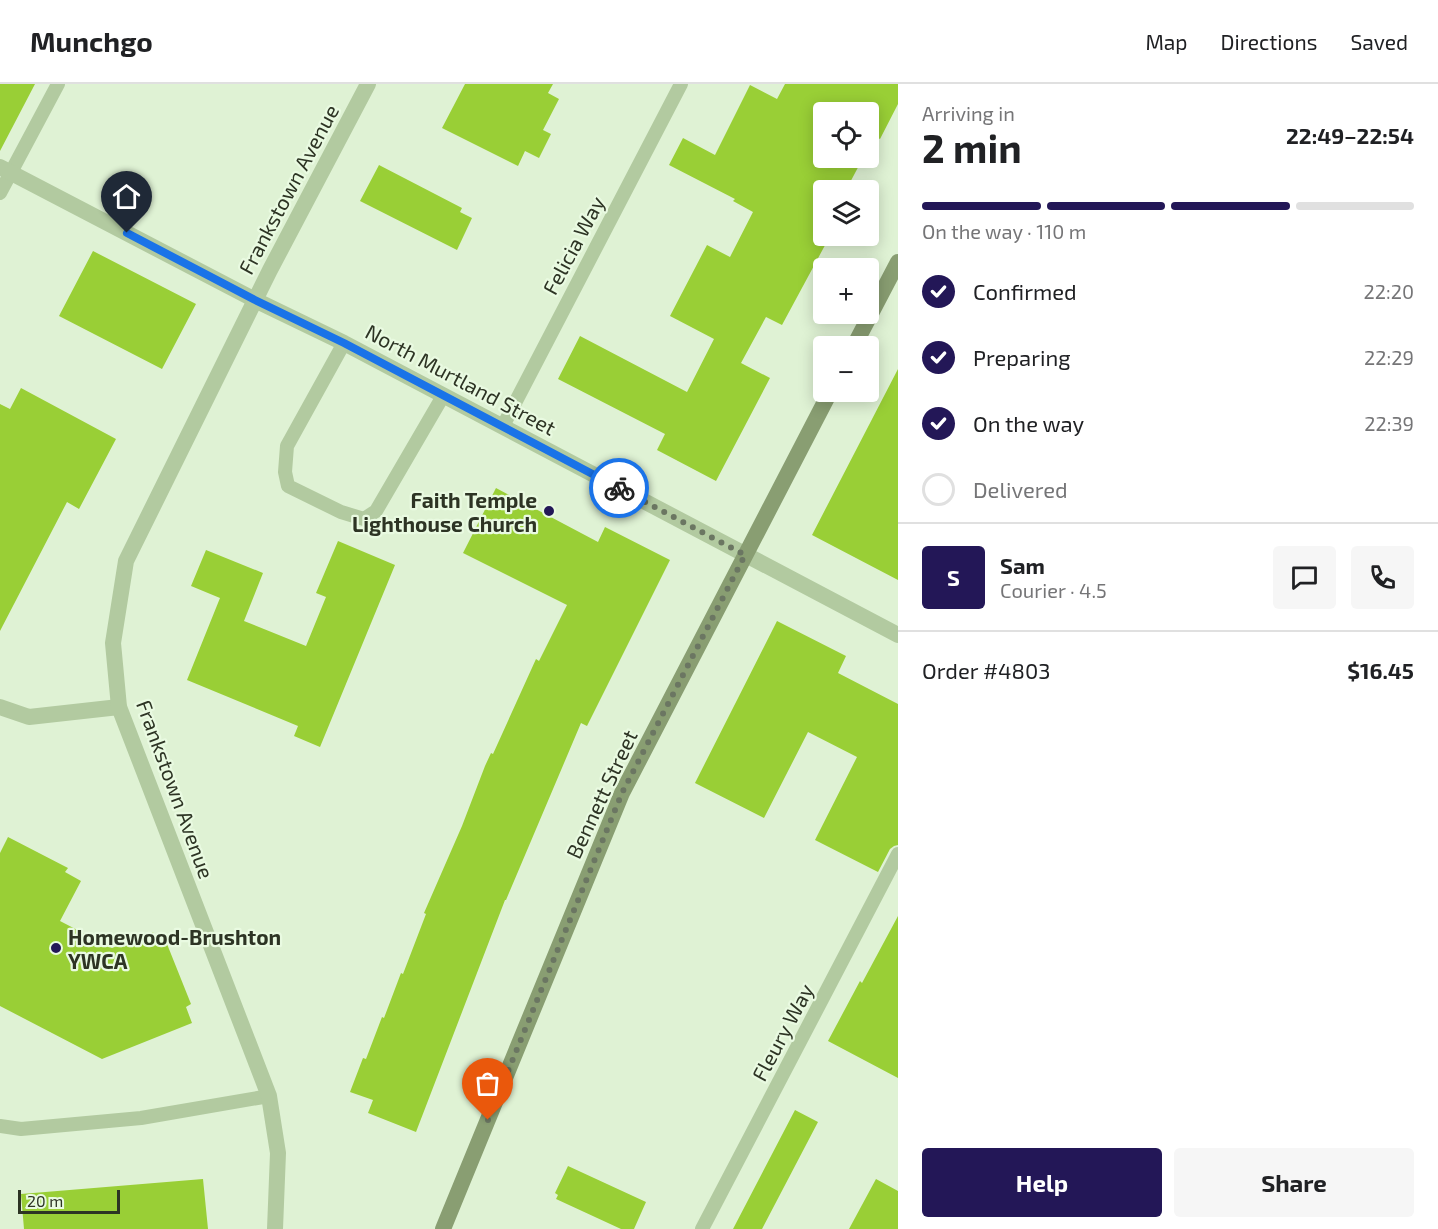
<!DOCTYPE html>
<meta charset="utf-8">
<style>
:root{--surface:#fff;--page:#f6f6f6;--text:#202124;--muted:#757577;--line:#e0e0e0;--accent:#231757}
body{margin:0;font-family:"Exo 2",sans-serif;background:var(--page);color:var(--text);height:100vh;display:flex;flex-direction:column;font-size:22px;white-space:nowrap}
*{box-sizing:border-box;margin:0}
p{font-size:20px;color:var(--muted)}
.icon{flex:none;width:33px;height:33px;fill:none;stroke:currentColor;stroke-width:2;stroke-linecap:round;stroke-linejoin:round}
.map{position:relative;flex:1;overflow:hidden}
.side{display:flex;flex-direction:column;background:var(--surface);width:540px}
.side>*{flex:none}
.fabs{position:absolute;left:813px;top:18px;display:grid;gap:12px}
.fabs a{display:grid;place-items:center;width:66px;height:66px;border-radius:6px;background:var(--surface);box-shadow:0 3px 15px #0003;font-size:30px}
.scale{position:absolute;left:18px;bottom:15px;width:102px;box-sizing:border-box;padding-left:6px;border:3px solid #2d3424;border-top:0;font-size:16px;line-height:21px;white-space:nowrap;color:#2d3424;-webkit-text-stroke:4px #e9fae1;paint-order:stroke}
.pin{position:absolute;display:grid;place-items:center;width:51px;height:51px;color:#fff;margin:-62px -26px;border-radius:50% 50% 50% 0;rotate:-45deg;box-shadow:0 0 6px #0007}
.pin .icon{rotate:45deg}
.courier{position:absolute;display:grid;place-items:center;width:60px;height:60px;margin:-30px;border:4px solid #1a73e8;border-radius:50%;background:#fff;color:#222;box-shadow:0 2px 8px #0007}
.summary em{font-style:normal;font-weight:700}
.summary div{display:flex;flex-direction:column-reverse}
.summary{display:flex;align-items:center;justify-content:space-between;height:102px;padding:0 24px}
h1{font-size:39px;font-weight:700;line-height:45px}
.bar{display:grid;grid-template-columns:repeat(4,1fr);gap:9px 6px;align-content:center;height:72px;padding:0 24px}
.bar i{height:8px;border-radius:4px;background:var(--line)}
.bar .selected{background:var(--accent)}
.bar p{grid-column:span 4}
.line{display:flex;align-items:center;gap:15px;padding:0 24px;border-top:2px solid var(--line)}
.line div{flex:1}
.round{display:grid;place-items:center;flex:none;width:63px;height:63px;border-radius:6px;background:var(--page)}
ol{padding:0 24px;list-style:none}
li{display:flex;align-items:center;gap:18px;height:66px}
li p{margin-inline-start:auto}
li .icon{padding:6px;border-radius:50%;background:var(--accent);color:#fff;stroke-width:4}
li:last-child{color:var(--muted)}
li i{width:33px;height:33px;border:3px solid var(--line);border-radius:50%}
.cta{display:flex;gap:12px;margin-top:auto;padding:12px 24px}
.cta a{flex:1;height:69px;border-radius:6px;background:var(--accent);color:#fff;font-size:24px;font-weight:700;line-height:69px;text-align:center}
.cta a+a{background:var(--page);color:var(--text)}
header{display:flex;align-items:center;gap:36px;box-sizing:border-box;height:84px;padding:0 30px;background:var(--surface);border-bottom:2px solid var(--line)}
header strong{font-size:28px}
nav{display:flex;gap:33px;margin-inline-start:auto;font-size:21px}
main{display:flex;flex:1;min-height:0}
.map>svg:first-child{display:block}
.building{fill:#99cf36}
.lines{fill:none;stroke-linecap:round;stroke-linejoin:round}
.service{stroke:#b2caa0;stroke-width:14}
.minor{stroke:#b2caa0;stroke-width:16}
.tertiary{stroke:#b2caa0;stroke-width:16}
.secondary{stroke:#899e72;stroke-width:16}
.done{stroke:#6b7662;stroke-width:6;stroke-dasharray:0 10.8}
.route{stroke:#1a73e8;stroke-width:8}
.poi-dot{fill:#231757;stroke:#e9fae1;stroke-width:2}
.labels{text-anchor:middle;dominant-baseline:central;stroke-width:4.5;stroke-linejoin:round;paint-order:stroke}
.street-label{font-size:21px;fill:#2d3424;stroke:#e9fae1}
.poi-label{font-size:21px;font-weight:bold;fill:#2d3424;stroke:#e9fae1;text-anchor:end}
</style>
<header>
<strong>Munchgo</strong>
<nav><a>Map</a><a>Directions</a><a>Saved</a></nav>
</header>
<main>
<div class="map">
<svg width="898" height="1145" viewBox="0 0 898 1145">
<rect width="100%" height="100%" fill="#dff2d4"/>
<path class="building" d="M 0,0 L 35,0 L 0,67 Z
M 465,0 L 553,0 L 548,9 L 559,15 L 543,46 L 551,50 L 539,74 L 525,67 L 518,82 L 442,44 Z
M 785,0 L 898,0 L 898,20 L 880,55 L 874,52 L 868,62 L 868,28 L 824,28 L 824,74 L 863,74 L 846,106 L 824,106 L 823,152 L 830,152 L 782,241 L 766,233 L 741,279 L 770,294 L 716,397 L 657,366 L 665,350 L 558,295 L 580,252 L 687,308 L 714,255 L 670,232 L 707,161 L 730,173 L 753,128 L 733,117 L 735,115 L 669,81 L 683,54 L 715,71 L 750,1 L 777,15 Z
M 379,81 L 462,124 L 460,128 L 472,134 L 457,166 L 360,117 Z
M 93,167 L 196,220 L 162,285 L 59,232 Z
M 898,285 L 898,496 L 812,451 Z
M 21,304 L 116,355 L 79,425 L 67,418 L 0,547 L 0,320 L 10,325 Z
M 496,404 L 598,458 L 605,443 L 670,476 L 587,642 L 581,639 L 506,816 L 505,816 L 416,1048 L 368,1029 L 373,1016 L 350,1008 L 363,974 L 366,975 L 382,933 L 384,934 L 401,889 L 403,890 L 426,830 L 424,829 L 462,742 L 485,682 L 491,669 L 493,670 L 536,575 L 539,577 L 567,521 L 463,469 Z
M 338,457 L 395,481 L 320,663 L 294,652 L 298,642 L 187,596 L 220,514 L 191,502 L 206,466 L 263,489 L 244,537 L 306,562 L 326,513 L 316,509 Z
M 777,537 L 846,572 L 838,589 L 898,620 L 898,761 L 894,762 L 890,765 L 878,788 L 815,756 L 857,673 L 808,648 L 764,734 L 695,699 Z
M 8,753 L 68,784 L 65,788 L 81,797 L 60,837 L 112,864 L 153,848 L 159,863 L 167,860 L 191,920 L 186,923 L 192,939 L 102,975 L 0,922 L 0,769 Z
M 898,832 L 898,994 L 828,957 L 860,897 L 862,899 Z
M 795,1026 L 818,1038 L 762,1145 L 733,1145 Z
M 568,1082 L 646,1118 L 634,1145 L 621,1145 L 556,1115 L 558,1111 L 555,1109 Z
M 203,1095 L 208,1145 L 24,1145 L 21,1110 Z
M 876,1095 L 898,1107 L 898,1145 L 849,1145 Z"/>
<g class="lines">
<path class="service" d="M 0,109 L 58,0
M 344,259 L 287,362 L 285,388 L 288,402 L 341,428 L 364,435 L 376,427 L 443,312
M 503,342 L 681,0
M 0,1042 L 21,1045 L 141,1034 L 269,1012
M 702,1145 L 898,770"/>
<path class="minor" d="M 0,83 L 255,216 L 344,259 L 898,551
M 0,623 L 29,633 L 119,623"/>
<path class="tertiary" d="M 275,1145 L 278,1069 L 269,1012 L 119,623 L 113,559 L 126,477 L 270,186 L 368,0"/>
<path class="secondary" d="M 854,262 L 898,178
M 443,1145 L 622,709 L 830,308"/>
</g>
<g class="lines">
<path class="done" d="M 488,1036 L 622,709 L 745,471 L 619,404"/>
<path class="route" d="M 127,149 L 255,216 L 344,259 L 619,404"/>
</g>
<g class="poi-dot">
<circle cx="549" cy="427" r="6"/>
<circle cx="56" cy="864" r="6"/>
</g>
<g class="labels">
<g class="street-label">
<text transform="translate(288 105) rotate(-62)">Frankstown Avenue</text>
<text transform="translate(573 161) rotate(-62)">Felicia Way</text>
<text transform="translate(461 295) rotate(28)">North Murtland Street</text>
<text transform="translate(176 705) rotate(70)">Frankstown Avenue</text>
<text transform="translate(601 710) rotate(-65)">Bennett Street</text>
<text transform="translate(782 948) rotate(-62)">Fleury Way</text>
</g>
<g class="poi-label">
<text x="537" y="415">Faith Temple<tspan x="537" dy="24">Lighthouse Church</tspan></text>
<text x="68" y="852" text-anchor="start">Homewood-Brushton<tspan x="68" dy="24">YWCA</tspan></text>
</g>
</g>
</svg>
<div class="fabs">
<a><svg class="icon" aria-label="locate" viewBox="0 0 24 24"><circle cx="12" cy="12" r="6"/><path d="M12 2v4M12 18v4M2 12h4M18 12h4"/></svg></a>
<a><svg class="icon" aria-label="layers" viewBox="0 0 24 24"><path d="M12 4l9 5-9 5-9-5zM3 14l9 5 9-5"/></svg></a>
<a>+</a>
<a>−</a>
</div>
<div class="scale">20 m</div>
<div class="pin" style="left:488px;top:1036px;background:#ea580c"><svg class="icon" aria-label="bag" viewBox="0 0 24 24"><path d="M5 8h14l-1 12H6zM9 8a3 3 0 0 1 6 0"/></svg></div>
<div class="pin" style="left:127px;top:149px;background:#1f2937"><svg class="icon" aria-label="home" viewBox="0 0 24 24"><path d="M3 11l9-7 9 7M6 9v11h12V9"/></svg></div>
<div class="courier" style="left:619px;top:404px"><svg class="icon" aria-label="bike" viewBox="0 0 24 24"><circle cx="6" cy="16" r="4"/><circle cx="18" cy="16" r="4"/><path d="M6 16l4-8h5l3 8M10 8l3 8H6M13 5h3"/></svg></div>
</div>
<section class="side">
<div class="summary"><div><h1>2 min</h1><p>Arriving in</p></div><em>22:49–22:54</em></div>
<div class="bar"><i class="selected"></i><i class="selected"></i><i class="selected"></i><i></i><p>On the way · 110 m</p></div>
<ol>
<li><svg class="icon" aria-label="check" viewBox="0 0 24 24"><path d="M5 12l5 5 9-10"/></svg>Confirmed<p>22:20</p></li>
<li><svg class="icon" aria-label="check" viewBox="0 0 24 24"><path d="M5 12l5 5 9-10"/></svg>Preparing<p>22:29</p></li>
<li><svg class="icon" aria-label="check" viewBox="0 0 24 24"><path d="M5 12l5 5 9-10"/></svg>On the way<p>22:39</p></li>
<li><i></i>Delivered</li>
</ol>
<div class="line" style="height:108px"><b class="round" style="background:var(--accent);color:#fff">S</b><div><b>Sam</b><p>Courier · 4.5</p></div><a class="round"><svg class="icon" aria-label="chat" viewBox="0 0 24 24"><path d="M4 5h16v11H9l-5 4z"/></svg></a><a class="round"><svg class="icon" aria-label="phone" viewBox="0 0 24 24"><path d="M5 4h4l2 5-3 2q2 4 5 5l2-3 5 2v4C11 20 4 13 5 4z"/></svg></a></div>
<div class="line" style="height:78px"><div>Order #4803</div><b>$16.45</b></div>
<div class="cta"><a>Help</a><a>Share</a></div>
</section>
</main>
